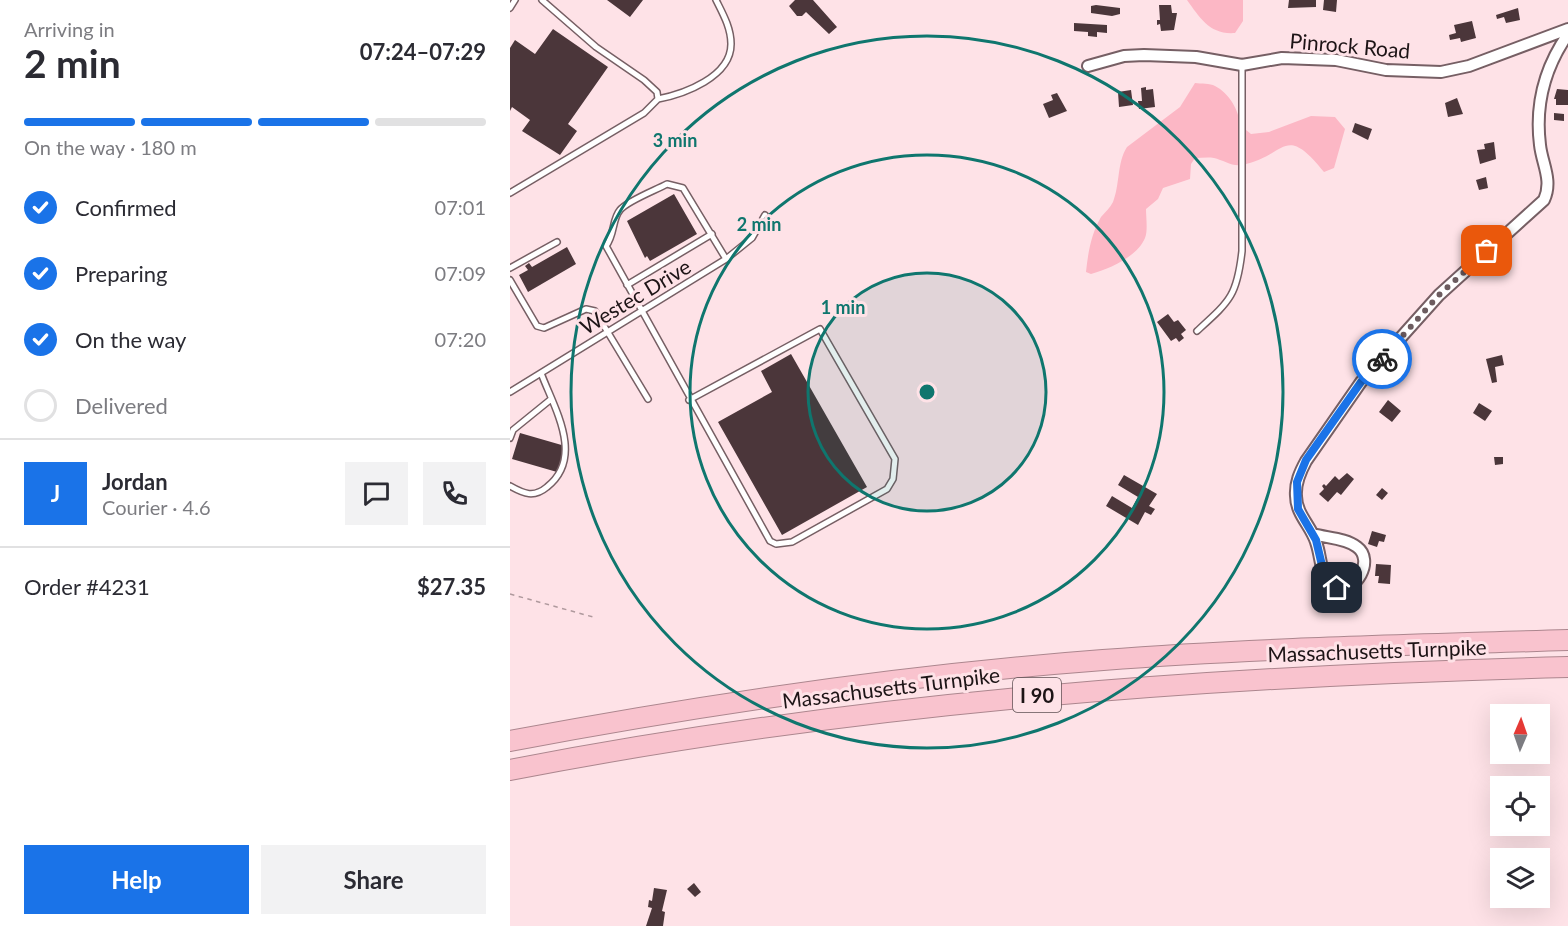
<!DOCTYPE html>
<meta charset="utf-8">
<style>
:root{--surface:#fff;--page:#f2f2f3;--text:#2b2b33;--muted:#7c7c81;--line:#e1e1e2;--accent:#1a73e8}
body{margin:0;font-family:Lato,sans-serif;background:var(--page);color:var(--text);height:100vh;display:flex;flex-direction:column;font-size:22px;white-space:nowrap}
*{box-sizing:border-box;margin:0}
p{font-size:20px;color:var(--muted)}
.icon{flex:none;width:33px;height:33px;fill:none;stroke:currentColor;stroke-width:2;stroke-linecap:round;stroke-linejoin:round}
.map{position:relative;flex:1;overflow:hidden}
.details{display:flex;flex-direction:column;background:var(--surface);width:510px}
.details>*{flex:none}
.needle{width:39px;rotate:2deg}
.fabs{position:absolute;left:980px;top:704px;display:grid;gap:12px}
.fabs a{display:grid;place-items:center;width:60px;height:60px;border-radius:0px;background:var(--surface);box-shadow:0 6px 24px #0002;font-size:30px}
.pin{position:absolute;display:grid;place-items:center;width:51px;height:51px;color:#fff;margin:-26px;border-radius:12px;box-shadow:0 3px 9px #0006}
.courier{position:absolute;display:grid;place-items:center;width:60px;height:60px;margin:-30px;border:4px solid #1a73e8;border-radius:50%;background:#fff;color:#222;box-shadow:0 2px 8px #0007}
.overview em{font-style:normal;font-weight:700}
.overview div{display:flex;flex-direction:column-reverse}
.overview{display:flex;align-items:center;justify-content:space-between;height:102px;padding:0 24px}
h1{font-size:39px;font-weight:700;line-height:45px}
.bar{display:grid;grid-template-columns:repeat(4,1fr);gap:9px 6px;align-content:center;height:72px;padding:0 24px}
.bar i{height:8px;border-radius:4px;background:var(--line)}
.bar .selected{background:var(--accent)}
.bar p{grid-column:span 4}
.line{display:flex;align-items:center;gap:15px;padding:0 24px;border-top:2px solid var(--line)}
.line div{flex:1}
.round{display:grid;place-items:center;flex:none;width:63px;height:63px;border-radius:0px;background:var(--page)}
ol{padding:0 24px;list-style:none}
li{display:flex;align-items:center;gap:18px;height:66px}
li p{margin-inline-start:auto}
li .icon{padding:6px;border-radius:50%;background:var(--accent);color:#fff;stroke-width:4}
li:last-child{color:var(--muted)}
li i{width:33px;height:33px;border:3px solid var(--line);border-radius:50%}
.cta{display:flex;gap:12px;margin-top:auto;padding:12px 24px}
.cta a{flex:1;height:69px;border-radius:0px;background:var(--accent);color:#fff;font-size:24px;font-weight:700;line-height:69px;text-align:center}
.cta a+a{background:var(--page);color:var(--text)}
main{display:flex;flex:1;min-height:0}
.map>svg:first-child{display:block}
.green{fill:#fcb7c5}
.building{fill:#4b363a}
.lines{fill:none;stroke-linecap:round;stroke-linejoin:round}
.service-casing{stroke:#765f64;stroke-width:8}
.minor-casing{stroke:#765f64;stroke-width:14}
.motorway-casing{stroke:#ac868e;stroke-width:22}
.path{stroke:#af999d;stroke-width:1.5;stroke-dasharray:4.5 4.5;stroke-linecap:butt}
.service{stroke:#fff;stroke-width:5}
.minor{stroke:#fff;stroke-width:10}
.motorway{stroke:#f9c3ce;stroke-width:20}
.done{stroke:#6c5c5f;stroke-width:6;stroke-dasharray:0 10.8}
.route{stroke:#1a73e8;stroke-width:8}
.ring{fill:none;stroke:#0f766e;stroke-width:3}
.labels{text-anchor:middle;dominant-baseline:central;stroke-width:6;stroke-linejoin:round;paint-order:stroke}
.shield{fill:#fee2e7;stroke:#605255;stroke-width:1.5}
.shield-label{font-size:20px;font-weight:bold;fill:#1d1416}
.street-label{font-size:21px;fill:#1d1416;stroke:#fee2e7}
.centre{fill:#0f766e;stroke:#fee2e7;stroke-width:3}
.ring-label{font-size:18px;text-anchor:middle;font-weight:bold;fill:#0f766e;stroke:#fee2e7;stroke-width:6;stroke-linejoin:round;paint-order:stroke}
</style>
<main>
<section class="details">
<div class="overview"><div><h1>2 min</h1><p>Arriving in</p></div><em>07:24–07:29</em></div>
<div class="bar"><i class="selected"></i><i class="selected"></i><i class="selected"></i><i></i><p>On the way · 180 m</p></div>
<ol>
<li><svg class="icon" aria-label="check" viewBox="0 0 24 24"><path d="M5 12l5 5 9-10"/></svg>Confirmed<p>07:01</p></li>
<li><svg class="icon" aria-label="check" viewBox="0 0 24 24"><path d="M5 12l5 5 9-10"/></svg>Preparing<p>07:09</p></li>
<li><svg class="icon" aria-label="check" viewBox="0 0 24 24"><path d="M5 12l5 5 9-10"/></svg>On the way<p>07:20</p></li>
<li><i></i>Delivered</li>
</ol>
<div class="line" style="height:108px"><b class="round" style="background:var(--accent);color:#fff">J</b><div><b>Jordan</b><p>Courier · 4.6</p></div><a class="round"><svg class="icon" aria-label="chat" viewBox="0 0 24 24"><path d="M4 5h16v11H9l-5 4z"/></svg></a><a class="round"><svg class="icon" aria-label="phone" viewBox="0 0 24 24"><path d="M5 4h4l2 5-3 2q2 4 5 5l2-3 5 2v4C11 20 4 13 5 4z"/></svg></a></div>
<div class="line" style="height:78px"><div>Order #4231</div><b>$27.35</b></div>
<div class="cta"><a>Help</a><a>Share</a></div>
</section>
<div class="map">
<svg width="1058" height="926" viewBox="0 0 1058 926">
<rect width="100%" height="100%" fill="#fee2e7"/>
<path class="green" d="M 677,0 L 733,0 L 733,21 L 725,33 C 700,35 690,18 677,0 Z
M 685,83 C 691,84 700,83 705,86 C 719,93 729,110 730,125 L 741,134 L 759,132 L 801,116 L 825,117 L 835,129 L 824,168 L 814,172 C 773,121 777,157 731,165 C 723,167 713,160 704,158 C 698,157 691,158 685,158 L 681,164 L 680,179 L 653,188 L 648,199 L 636,209 C 636,217 638,231 635,238 C 627,257 599,269 581,274 L 576,272 C 578,253 581,234 591,217 C 595,212 600,208 603,202 C 610,185 607,162 617,147 L 670,107 Z"/>
<path class="building" d="M 97,0 L 133,0 L 120,17 Z
M 285,0 L 303,0 L 327,27 L 319,34 L 296,12 L 292,16 L 287,16 L 279,6 Z
M 779,0 L 806,0 L 806,7 L 778,8 Z
M 814,0 L 827,0 L 826,12 L 813,10 Z
M 586,5 L 610,8 L 610,14 L 602,16 L 581,13 L 581,6 Z
M 649,5 L 661,5 L 662,13 L 667,13 L 664,30 L 651,31 L 650,24 L 647,25 L 647,20 L 650,20 Z
M 1008,8 L 1010,20 L 996,23 L 994,17 L 987,19 L 986,15 Z
M 962,21 L 966,38 L 951,42 L 950,38 L 940,40 L 939,35 L 946,33 L 944,25 Z
M 564,23 L 597,25 L 597,33 L 587,32 L 587,37 L 578,36 L 578,32 L 564,31 Z
M 43,29 L 98,67 L 58,124 L 67,131 L 50,155 L 12,131 L 20,120 L 2,107 L 0,111 L 0,48 L 5,40 L 25,54 Z
M 636,87 L 636,90 L 643,89 L 645,107 L 629,109 L 628,101 L 632,101 L 631,88 Z
M 1047,89 L 1058,90 L 1058,105 L 1046,105 L 1046,99 L 1044,99 Z
M 621,90 L 623,105 L 609,107 L 608,92 Z
M 547,93 L 557,111 L 539,118 L 533,104 L 543,100 L 541,95 Z
M 947,98 L 953,114 L 938,117 L 935,103 Z
M 1044,113 L 1054,114 L 1054,121 L 1044,120 Z
M 845,123 L 862,129 L 858,140 L 842,132 Z
M 984,142 L 986,159 L 970,164 L 967,150 L 975,149 L 974,144 Z
M 976,177 L 978,188 L 969,190 L 966,180 Z
M 164,194 L 187,234 L 140,261 L 137,256 L 135,258 L 117,221 Z
M 57,247 L 66,264 L 18,292 L 9,275 L 18,270 L 15,266 L 19,263 L 22,267 Z
M 658,314 L 664,322 L 668,320 L 676,330 L 671,334 L 674,338 L 669,342 L 666,338 L 661,341 L 647,322 Z
M 281,354 L 357,487 L 272,535 L 208,422 L 262,392 L 251,371 Z
M 992,355 L 994,365 L 985,367 L 987,382 L 982,383 L 976,359 Z
M 878,400 L 891,411 L 882,422 L 869,412 Z
M 969,403 L 982,411 L 975,421 L 963,413 Z
M 10,433 L 55,446 L 47,472 L 2,459 Z
M 984,457 L 993,457 L 993,464 L 985,465 Z
M 837,473 L 844,479 L 831,495 L 827,492 L 818,502 L 809,494 L 814,489 L 812,486 L 814,484 L 816,486 L 825,476 L 829,480 Z
M 614,475 L 647,494 L 639,506 L 645,509 L 641,515 L 635,512 L 628,525 L 596,506 L 602,496 L 622,508 L 628,497 L 608,485 Z
M 872,488 L 878,493 L 872,500 L 866,495 Z
M 862,531 L 876,535 L 874,542 L 869,541 L 867,547 L 858,544 Z
M 866,564 L 881,565 L 880,584 L 868,583 L 869,576 L 865,576 Z
M 184,883 L 191,892 L 185,897 L 177,889 Z
M 144,888 L 157,890 L 152,911 L 155,912 L 153,926 L 136,926 L 142,908 L 138,907 L 139,900 L 142,901 Z"/>
<g class="lines">
<defs>
<path id="service" d="M 0,8 L 5,0
M 148,99 C 174,94 221,77 221,44 C 221,28 213,14 206,0
M 0,193 L 134,113 L 148,99 L 147,92 L 134,80 L 86,47 L 32,0
M 0,268 L 47,242
M 0,280 L 27,326 L 34,328 L 76,309 L 85,311 L 138,399
M 117,285 L 202,234
M 687,331 C 720,301 727,296 732,251 L 732,65
M 0,392 L 216,259 L 242,238 L 255,215
M 179,400 L 310,329 L 385,459 L 383,479 L 377,489 L 282,542 L 266,544 L 260,541 L 96,246 C 105,234 102,219 110,210 C 117,201 146,190 157,184 L 173,188 L 216,259
M 0,438 L 3,430 L 40,400
M 0,486 C 14,494 24,498 37,487 C 75,457 44,408 31,373"/>
<path id="minor" d="M 578,66 L 614,56 L 634,55 L 686,57 L 732,65 L 772,58 L 826,60 L 876,70 L 931,72 L 959,66 L 1058,29
M 803,534 C 816,538 836,538 847,547 C 865,560 846,594 826,588 C 821,586 816,579 814,574 C 810,564 810,553 806,542 C 801,526 786,514 786,496 C 785,483 790,472 796,461 L 851,382 L 929,295 L 1034,200 C 1043,180 1032,164 1030,145 C 1025,105 1035,67 1058,34"/>
<path id="motorway" d="M 0,741 C 196,704 395,675 593,660 C 748,648 903,645 1058,640
M 0,770 C 349,702 703,676 1058,667"/>
</defs>
<use href="#service" class="service-casing"/>
<use href="#minor" class="minor-casing"/>
<use href="#motorway" class="motorway-casing"/>
<path class="path" d="M 0,594 L 83,617"/>
<use href="#service" class="service"/>
<use href="#minor" class="minor"/>
<use href="#motorway" class="motorway"/>
</g>
<g class="lines">
<path class="done" d="M 872,359 L 929,295 L 977,251"/>
<path class="route" d="M 827,588 L 814,574 L 806,540 L 788,509 L 787,482 L 796,460 L 851,382 L 872,359"/>
</g>
<circle cx="417" cy="392" r="119" fill="#0f766e" fill-opacity=".12"/>
<g class="ring">
<circle cx="417" cy="392" r="119"/>
<circle cx="417" cy="392" r="237"/>
<circle cx="417" cy="392" r="356"/>
</g>
<g class="labels">
<rect class="shield" x="503" y="678" width="48" height="34" rx="4.5"/>
<g class="shield-label">
<text x="527" y="695">I 90</text>
</g>
<g class="street-label">
<text transform="translate(840 45) rotate(5)">Pinrock Road</text>
<text transform="translate(125 296) rotate(-31)">Westec Drive</text>
<text transform="translate(867 650) rotate(-2)">Massachusetts Turnpike</text>
<text transform="translate(381 687) rotate(-7)">Massachusetts Turnpike</text>
</g>
</g>
<circle cx="417" cy="392" r="9" class="centre"/>
<g class="ring-label">
<text x="165" y="147">3 min</text>
<text x="249" y="231">2 min</text>
<text x="333" y="314">1 min</text>
</g>
</svg>
<div class="fabs">
<a><svg class="needle" viewBox="-14 -14 28 28"><path d="M0-13l5 13h-10z" fill="#e53935"/><path d="M0 13l5-13h-10z" fill="#7c7c81"/></svg></a>
<a><svg class="icon" aria-label="locate" viewBox="0 0 24 24"><circle cx="12" cy="12" r="6"/><path d="M12 2v4M12 18v4M2 12h4M18 12h4"/></svg></a>
<a><svg class="icon" aria-label="layers" viewBox="0 0 24 24"><path d="M12 4l9 5-9 5-9-5zM3 14l9 5 9-5"/></svg></a>
</div>
<div class="pin" style="left:977px;top:251px;background:#ea580c"><svg class="icon" aria-label="bag" viewBox="0 0 24 24"><path d="M5 8h14l-1 12H6zM9 8a3 3 0 0 1 6 0"/></svg></div>
<div class="pin" style="left:827px;top:588px;background:#1f2937"><svg class="icon" aria-label="home" viewBox="0 0 24 24"><path d="M3 11l9-7 9 7M6 9v11h12V9"/></svg></div>
<div class="courier" style="left:872px;top:359px"><svg class="icon" aria-label="bike" viewBox="0 0 24 24"><circle cx="6" cy="16" r="4"/><circle cx="18" cy="16" r="4"/><path d="M6 16l4-8h5l3 8M10 8l3 8H6M13 5h3"/></svg></div>
</div>
</main>
